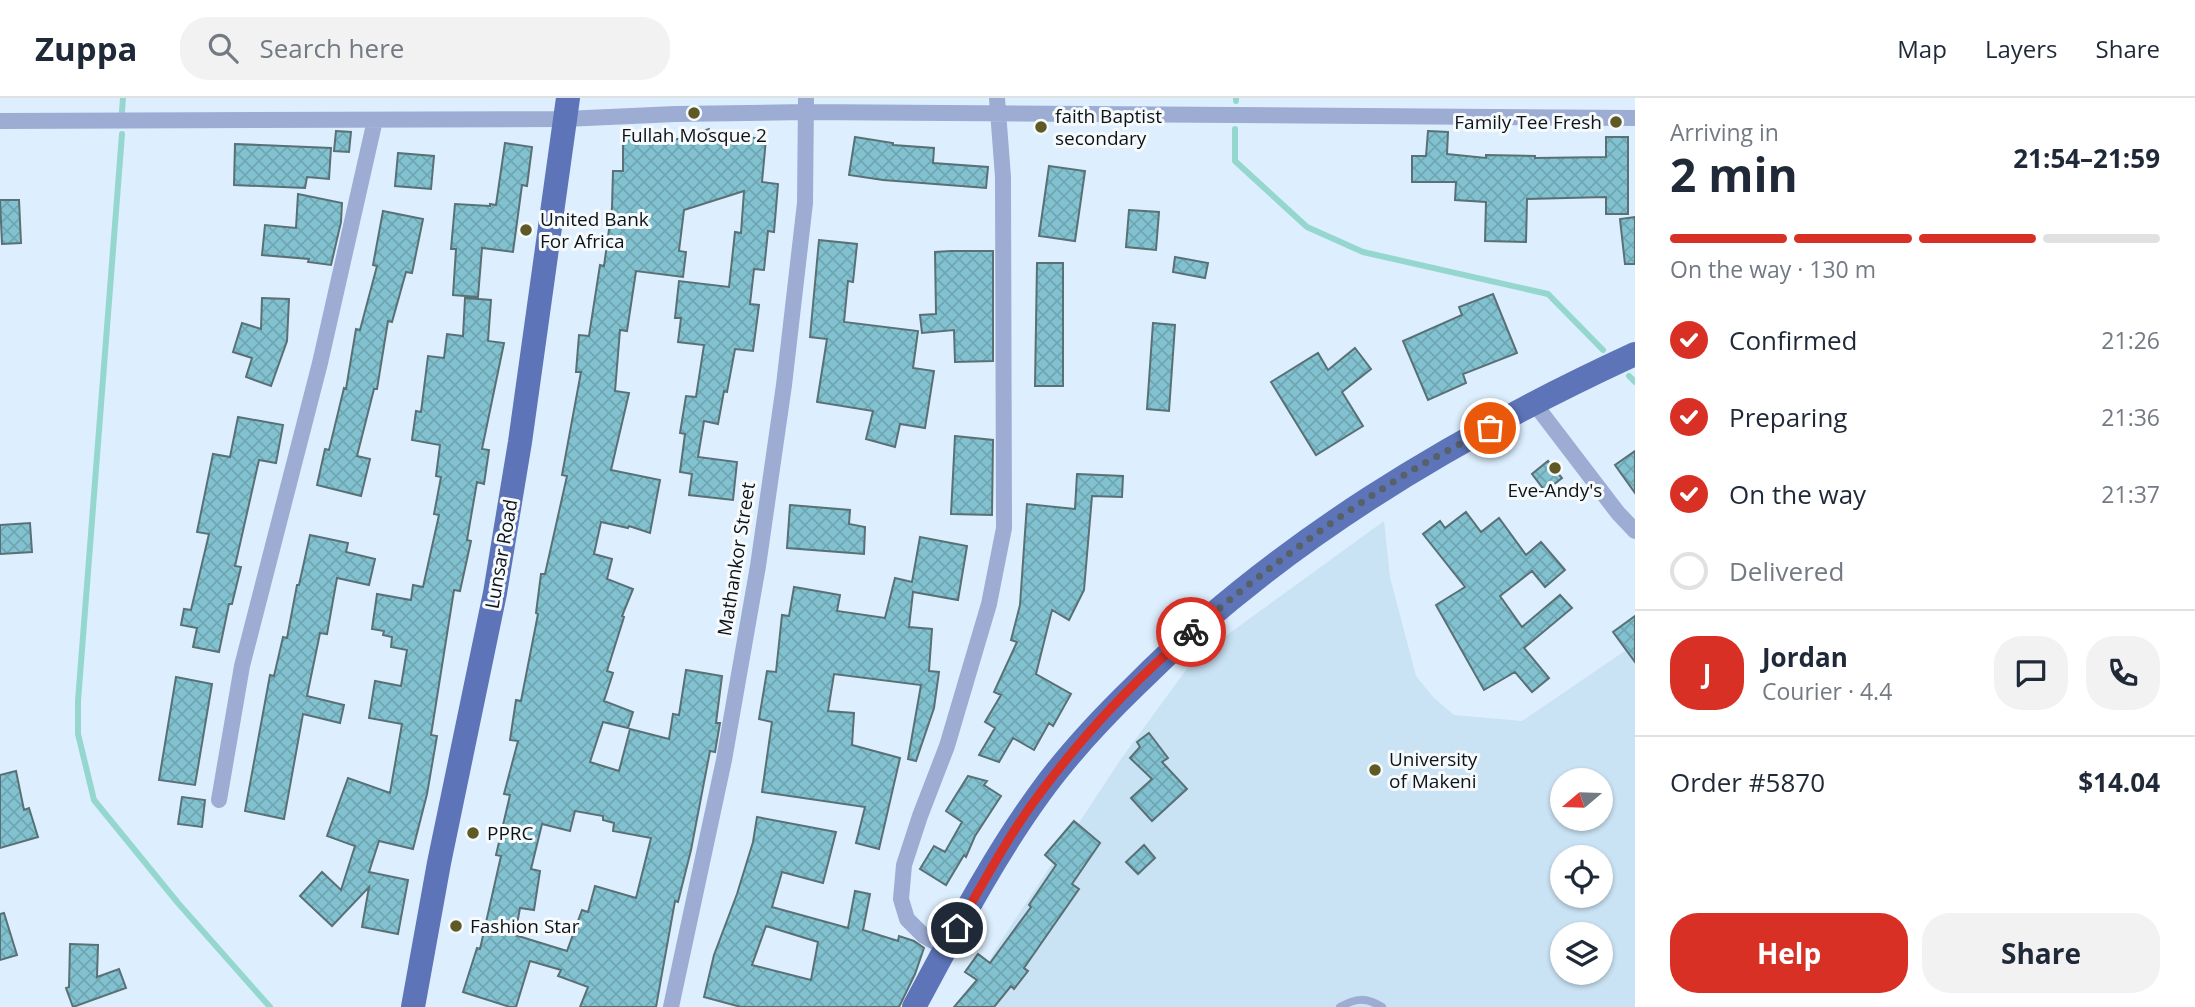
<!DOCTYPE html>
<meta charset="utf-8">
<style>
:root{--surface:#fff;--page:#f2f2f3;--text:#1f2937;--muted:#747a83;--line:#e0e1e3;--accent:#d93025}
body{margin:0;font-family:"Open Sans",sans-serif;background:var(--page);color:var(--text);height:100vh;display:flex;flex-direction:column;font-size:26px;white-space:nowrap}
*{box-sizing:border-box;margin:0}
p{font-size:23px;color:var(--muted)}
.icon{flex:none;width:38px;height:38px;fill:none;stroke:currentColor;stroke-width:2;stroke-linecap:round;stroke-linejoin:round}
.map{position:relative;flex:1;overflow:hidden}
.details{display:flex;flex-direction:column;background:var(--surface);width:560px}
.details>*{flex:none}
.needle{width:46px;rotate:251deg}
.controls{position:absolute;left:1550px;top:670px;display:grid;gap:14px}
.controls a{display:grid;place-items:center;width:63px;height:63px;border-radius:50%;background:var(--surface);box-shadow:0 2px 5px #0004;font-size:35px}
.pin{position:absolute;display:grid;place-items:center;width:60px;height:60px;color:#fff;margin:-30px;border:4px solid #fff;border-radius:50%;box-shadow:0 2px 7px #0007}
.courier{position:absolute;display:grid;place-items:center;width:70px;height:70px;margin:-35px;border:5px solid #d93025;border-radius:50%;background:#fff;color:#222;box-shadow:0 2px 9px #0007}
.overview em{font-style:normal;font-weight:700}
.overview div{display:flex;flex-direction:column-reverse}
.overview{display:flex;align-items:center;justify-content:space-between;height:119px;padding:0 35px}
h1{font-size:46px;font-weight:700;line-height:52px}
.bar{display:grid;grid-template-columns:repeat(4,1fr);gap:10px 7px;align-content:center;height:84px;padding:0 35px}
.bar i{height:9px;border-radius:5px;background:var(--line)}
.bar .on{background:var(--accent)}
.bar p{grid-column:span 4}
.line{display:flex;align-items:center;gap:18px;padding:0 35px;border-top:2px solid var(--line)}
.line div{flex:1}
.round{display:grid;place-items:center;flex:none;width:74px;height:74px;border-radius:28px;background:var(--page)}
ol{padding:0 35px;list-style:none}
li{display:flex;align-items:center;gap:21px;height:77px}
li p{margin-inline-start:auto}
li .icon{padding:7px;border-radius:50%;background:var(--accent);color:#fff;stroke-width:4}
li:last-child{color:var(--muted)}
li i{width:38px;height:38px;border:4px solid var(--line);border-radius:50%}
.primary-button{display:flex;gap:14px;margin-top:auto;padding:14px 35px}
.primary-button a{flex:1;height:80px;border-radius:28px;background:var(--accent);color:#fff;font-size:28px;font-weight:700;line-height:80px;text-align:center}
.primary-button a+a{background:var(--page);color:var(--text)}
header{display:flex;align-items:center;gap:42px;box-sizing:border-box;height:98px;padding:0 35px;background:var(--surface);border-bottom:2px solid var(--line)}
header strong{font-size:33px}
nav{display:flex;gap:38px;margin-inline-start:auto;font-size:24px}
.search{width:490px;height:63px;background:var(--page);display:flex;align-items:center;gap:18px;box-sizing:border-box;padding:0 24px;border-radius:28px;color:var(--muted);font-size:26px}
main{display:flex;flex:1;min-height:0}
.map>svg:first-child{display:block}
.built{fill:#c9e2f4;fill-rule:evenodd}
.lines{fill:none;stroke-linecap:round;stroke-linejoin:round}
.stream{stroke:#95d7ce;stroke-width:6}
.building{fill:url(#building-cross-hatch);stroke:#597075;stroke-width:2;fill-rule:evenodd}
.service{stroke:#9dacd3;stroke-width:8}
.minor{stroke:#9dacd3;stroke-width:16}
.primary{stroke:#5d74b8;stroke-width:24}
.done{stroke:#566168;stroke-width:7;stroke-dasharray:0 12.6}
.route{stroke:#d93025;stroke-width:9}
.poi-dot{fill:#5f5925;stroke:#f6fafd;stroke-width:2.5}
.labels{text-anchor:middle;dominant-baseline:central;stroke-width:6;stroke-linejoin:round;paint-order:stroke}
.poi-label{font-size:19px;fill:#0d1418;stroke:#f6fafd;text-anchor:start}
.street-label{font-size:19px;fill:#0d1418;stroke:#f6fafd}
</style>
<header>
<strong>Zuppa</strong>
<div class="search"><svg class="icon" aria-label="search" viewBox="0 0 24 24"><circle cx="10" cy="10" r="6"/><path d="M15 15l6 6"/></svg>Search here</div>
<nav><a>Map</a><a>Layers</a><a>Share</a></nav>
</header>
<main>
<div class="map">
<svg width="1635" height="909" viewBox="0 0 1635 909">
<defs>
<pattern id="building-cross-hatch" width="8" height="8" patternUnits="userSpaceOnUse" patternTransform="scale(1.75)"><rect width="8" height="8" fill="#82c2d0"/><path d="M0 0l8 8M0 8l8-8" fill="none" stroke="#6fa6b2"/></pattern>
</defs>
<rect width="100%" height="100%" fill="#ddeffe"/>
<path class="built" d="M 1384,423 L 1390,479 L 1416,578 L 1433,599 L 1454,617 L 1522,623 L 1635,546 L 1635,909 L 964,909 L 997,849 L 1121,661 L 1194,561 ZM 1563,682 L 1601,682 L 1601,721 L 1563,721 ZM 1563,760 L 1601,760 L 1601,798 L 1563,798 ZM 1563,836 L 1601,836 L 1601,875 L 1563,875 Z"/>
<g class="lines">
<path class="stream" d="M 1236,3 L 1236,0
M 122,13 L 123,0
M 1235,31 L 1235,63 L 1307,129 L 1363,154 L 1548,196 L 1603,252
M 122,36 L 78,603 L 78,636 L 94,702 L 178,805 L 270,909
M 1629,278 L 1635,284"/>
</g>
<path class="building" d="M 709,31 L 710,36 L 766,41 L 762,84 L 778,86 L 774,134 L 768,133 L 764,172 L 754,171 L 750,206 L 759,207 L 753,253 L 735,251 L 727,294 L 724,293 L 718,326 L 704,323 L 698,359 L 737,364 L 733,402 L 689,397 L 692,376 L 680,374 L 685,336 L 680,335 L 686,298 L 696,299 L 704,247 L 678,244 L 681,220 L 675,220 L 679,183 L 729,189 L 735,134 L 741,135 L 744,93 L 684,112 L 679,153 L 686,154 L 683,179 L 636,173 L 627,233 L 620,232 L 615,293 L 629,295 L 611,372 L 660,382 L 650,435 L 629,428 L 628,430 L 601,424 L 594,456 L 612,461 L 607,481 L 633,491 L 622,518 L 624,519 L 607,573 L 613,575 L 604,603 L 633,614 L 628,630 L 603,624 L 590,664 L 619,673 L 630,631 L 669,641 L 673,616 L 679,617 L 686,572 L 722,578 L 716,625 L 720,625 L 715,654 L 710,653 L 691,752 L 678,804 L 675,803 L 656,909 L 580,909 L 588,889 L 558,878 L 561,872 L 530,863 L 516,909 L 510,909 L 463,894 L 477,850 L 480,851 L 501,758 L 496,757 L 510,697 L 504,696 L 518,643 L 510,642 L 516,602 L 521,603 L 538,516 L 536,515 L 541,476 L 545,476 L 567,378 L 562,377 L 581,274 L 576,274 L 579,237 L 589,238 L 600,167 L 604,168 L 612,110 L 613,73 L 623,73 L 623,38 L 665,38 L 665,45 ZM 575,713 L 603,718 L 603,722 L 614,725 L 613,733 L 651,740 L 636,800 L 595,788 L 588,814 L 582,812 L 567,853 L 515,837 L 520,810 L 534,812 L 540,773 L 531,771 L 542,726 L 570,733 Z
M 336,33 L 351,34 L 349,54 L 334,53 Z
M 1428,33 L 1448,34 L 1447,56 L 1486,60 L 1486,57 L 1535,58 L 1535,60 L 1606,59 L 1606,39 L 1628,39 L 1628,116 L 1606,116 L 1606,99 L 1527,101 L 1526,144 L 1485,143 L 1486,104 L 1455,102 L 1456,84 L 1412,84 L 1412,58 L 1426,58 Z
M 855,39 L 893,45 L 893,47 L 934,50 L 933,65 L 988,69 L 986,90 L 883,82 L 849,77 Z
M 505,45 L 532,49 L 527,88 L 522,87 L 513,154 L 482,150 L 478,199 L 453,197 L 456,151 L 451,151 L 455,106 L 490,108 L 490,106 L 496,107 Z
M 235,46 L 331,50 L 329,81 L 307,79 L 305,90 L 234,87 Z
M 398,55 L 434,58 L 431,91 L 395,88 Z
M 1049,68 L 1085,73 L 1075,143 L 1039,138 Z
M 298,96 L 342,105 L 341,124 L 331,167 L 308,164 L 309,161 L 262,157 L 265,127 L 296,130 Z
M 0,102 L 19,102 L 21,145 L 2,146 Z
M 1129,112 L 1159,114 L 1156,152 L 1126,149 Z
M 383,113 L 423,121 L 412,175 L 406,174 L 392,224 L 388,223 L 377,291 L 374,291 L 357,358 L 370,361 L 361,398 L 317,387 L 325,351 L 329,352 L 344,290 L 346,291 L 356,231 L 360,232 L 377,168 L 373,167 Z
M 1635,119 L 1635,166 L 1625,166 L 1620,121 Z
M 819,142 L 857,146 L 853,184 L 848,183 L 844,224 L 918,233 L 913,270 L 934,273 L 925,330 L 900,326 L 895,349 L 866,341 L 873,313 L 817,304 L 827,241 L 810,239 Z
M 951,153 L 993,153 L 993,263 L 955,264 L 954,232 L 922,235 L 920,217 L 936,216 L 935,154 Z
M 1175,159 L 1208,165 L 1205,180 L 1173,174 Z
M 1037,165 L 1063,165 L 1063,288 L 1035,288 Z
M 1493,196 L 1517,255 L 1463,276 L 1466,285 L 1428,302 L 1403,243 L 1462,217 L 1459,209 Z
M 262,200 L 289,201 L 287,243 L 271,288 L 246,279 L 252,260 L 233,254 L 242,225 L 261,231 Z
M 465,200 L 491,202 L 488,243 L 504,245 L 482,351 L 489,352 L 484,386 L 477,384 L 467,442 L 471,443 L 460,493 L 454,492 L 431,637 L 437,638 L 427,696 L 413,751 L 379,743 L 369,774 L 408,782 L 398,836 L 362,829 L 369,789 L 332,828 L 300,798 L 322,774 L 341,792 L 355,748 L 327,738 L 348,680 L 390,695 L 402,626 L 369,620 L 375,583 L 401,588 L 407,552 L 391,549 L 392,539 L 383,537 L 384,533 L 372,531 L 377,496 L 411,502 L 413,487 L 423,489 L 439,417 L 434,416 L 441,379 L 436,378 L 440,347 L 412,342 L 416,313 L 421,314 L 428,258 L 444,260 L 447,236 L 463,238 Z
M 1153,225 L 1175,227 L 1169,313 L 1147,311 Z
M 1355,250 L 1371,271 L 1342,294 L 1363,328 L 1316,357 L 1271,284 L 1318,255 L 1328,272 Z
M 238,319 L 283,327 L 276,365 L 259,362 L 235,468 L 241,469 L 232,506 L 229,506 L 219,554 L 193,549 L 197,530 L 181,527 L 184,511 L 191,512 L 209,436 L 197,434 L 213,356 L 230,359 Z
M 955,338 L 993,342 L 992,417 L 951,416 Z
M 1635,353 L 1635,395 L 1615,367 Z
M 1548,363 L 1562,380 L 1545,393 L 1532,376 Z
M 1077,376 L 1123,378 L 1122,399 L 1092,398 L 1084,492 L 1069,522 L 1052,512 L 1036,576 L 1071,596 L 1053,628 L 1049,625 L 1034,652 L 1013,640 L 999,664 L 979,657 L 995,630 L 985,624 L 1001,597 L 994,594 L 1017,544 L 1011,542 L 1020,507 L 1027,406 L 1075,411 Z
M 790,407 L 850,412 L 849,426 L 865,429 L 864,456 L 787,450 Z
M 1466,414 L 1481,434 L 1499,420 L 1526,457 L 1541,444 L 1565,472 L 1545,489 L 1532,473 L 1500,498 L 1522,529 L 1560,497 L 1572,510 L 1524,550 L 1549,580 L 1532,594 L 1515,574 L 1484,592 L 1436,507 L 1465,489 L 1423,436 L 1440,423 L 1445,430 Z
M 30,425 L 32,454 L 0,456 L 0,427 Z
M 310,437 L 348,445 L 346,454 L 375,461 L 369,487 L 337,480 L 327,536 L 320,535 L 307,598 L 344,607 L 340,625 L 303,616 L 284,721 L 245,713 L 270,577 L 274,578 L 283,539 L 287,540 L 297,487 L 299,487 Z
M 920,439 L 967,448 L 958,502 L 913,494 L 909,529 L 932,531 L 929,573 L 939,574 L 934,610 L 916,663 L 908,661 L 921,587 L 834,576 L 828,613 L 854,615 L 852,647 L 900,660 L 879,751 L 856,745 L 865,709 L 762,694 L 772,624 L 759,621 L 767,573 L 776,574 L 782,517 L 789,518 L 794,489 L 840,497 L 837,513 L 885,520 L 895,480 L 912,484 Z
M 1635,518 L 1635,564 L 1613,534 Z
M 176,579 L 212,586 L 195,687 L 159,682 Z
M 1149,635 L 1168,660 L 1162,664 L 1187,691 L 1152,723 L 1131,700 L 1152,681 L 1130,660 L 1140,649 L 1137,644 Z
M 16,673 L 24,712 L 29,710 L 38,739 L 0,750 L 0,677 Z
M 968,678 L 987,683 L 984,687 L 1001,698 L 975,738 L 966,759 L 964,757 L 946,787 L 920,771 L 934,748 L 945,754 L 962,724 L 946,713 Z
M 182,699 L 205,702 L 202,729 L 178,726 Z
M 757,719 L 836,734 L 823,785 L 782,774 L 772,809 L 848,830 L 855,793 L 870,796 L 863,832 L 898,843 L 899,838 L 914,843 L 924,850 L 915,876 L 899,909 L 741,909 L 704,899 L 714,857 L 737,796 L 753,744 ZM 766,828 L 818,844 L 811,882 L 752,867 Z
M 1074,723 L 1100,745 L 1072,786 L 1079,791 L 1024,870 L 1028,873 L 1014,891 L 1011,888 L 994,909 L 954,909 L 977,882 L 965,874 L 978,856 L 990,865 L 1031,809 L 1029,807 L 1056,767 L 1045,757 Z
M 1144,747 L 1155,760 L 1138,776 L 1126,764 Z
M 4,815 L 17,857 L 0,862 L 0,816 Z
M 70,846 L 98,847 L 97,879 L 119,871 L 126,890 L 73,909 L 66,890 L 69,889 Z"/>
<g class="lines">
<path class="service" d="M 1340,909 C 1356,900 1366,899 1382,909"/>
<path class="minor" d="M 0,23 L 565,21 L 675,16 L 806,14 L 1635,20
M 1534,305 L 1618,415 L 1635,433
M 219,702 L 242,568 L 320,265 L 375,22
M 946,850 L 924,838 L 907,821 L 901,801 L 904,767 L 920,718 L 947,648 L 989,506 L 1004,430 L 1003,79 L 997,0
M 671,909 L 724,662 L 758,468 L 784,287 L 805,105 L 806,0"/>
<path class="primary" d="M 413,909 L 439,765 L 495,495 L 520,344 L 568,0
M 914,909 C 953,837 992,761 1040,695 C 1068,656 1101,621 1135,588 C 1277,445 1453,340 1635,256"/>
</g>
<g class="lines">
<path class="done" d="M 1191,534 C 1257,478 1327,425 1401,379 C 1430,361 1461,346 1490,330"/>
<path class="route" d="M 957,830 C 984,784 1009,736 1041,694 C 1084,636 1136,581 1191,534"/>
</g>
<g class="poi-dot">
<circle cx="694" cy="15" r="7"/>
<circle cx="1616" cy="24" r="7"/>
<circle cx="1041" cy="29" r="7"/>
<circle cx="526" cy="132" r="7"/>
<circle cx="1555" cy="370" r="7"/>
<circle cx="1375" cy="672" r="7"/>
<circle cx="473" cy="735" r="7"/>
<circle cx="456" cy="828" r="7"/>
</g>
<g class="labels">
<g class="poi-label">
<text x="1055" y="18">faith Baptist<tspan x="1055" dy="22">secondary</tspan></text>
<text x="1602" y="24" text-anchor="end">Family Tee Fresh</text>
<text x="694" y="37" text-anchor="middle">Fullah Mosque 2</text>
<text x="540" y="121">United Bank<tspan x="540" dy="22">For Africa</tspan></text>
<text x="1555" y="392" text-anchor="middle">Eve-Andy's</text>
<text x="1389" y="661">University<tspan x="1389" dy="22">of Makeni</tspan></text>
<text x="487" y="735">PPRC</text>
<text x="470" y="828">Fashion Star</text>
</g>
<g class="street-label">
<text transform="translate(501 456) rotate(-80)">Lunsar Road</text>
<text transform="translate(736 461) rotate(-81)">Mathankor Street</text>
</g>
</g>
</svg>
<div class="controls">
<a><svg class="needle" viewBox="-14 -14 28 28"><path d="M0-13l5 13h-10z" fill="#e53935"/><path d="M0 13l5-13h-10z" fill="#747a83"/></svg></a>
<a><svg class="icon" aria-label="locate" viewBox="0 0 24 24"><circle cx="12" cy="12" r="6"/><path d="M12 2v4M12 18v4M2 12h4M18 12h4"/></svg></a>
<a><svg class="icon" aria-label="layers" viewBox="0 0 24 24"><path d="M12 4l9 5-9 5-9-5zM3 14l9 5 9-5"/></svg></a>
</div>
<div class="pin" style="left:1490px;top:330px;background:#ea580c"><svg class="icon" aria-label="bag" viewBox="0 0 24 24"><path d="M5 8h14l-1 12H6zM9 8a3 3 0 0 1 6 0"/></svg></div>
<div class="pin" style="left:957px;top:830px;background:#1f2937"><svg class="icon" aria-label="home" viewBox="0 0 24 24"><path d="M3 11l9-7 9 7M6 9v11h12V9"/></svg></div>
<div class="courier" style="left:1191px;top:534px"><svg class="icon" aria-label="bike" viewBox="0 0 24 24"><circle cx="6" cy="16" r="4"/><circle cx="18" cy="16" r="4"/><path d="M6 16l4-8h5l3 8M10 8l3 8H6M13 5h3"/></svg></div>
</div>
<section class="details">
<div class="overview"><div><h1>2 min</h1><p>Arriving in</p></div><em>21:54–21:59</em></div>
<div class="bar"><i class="on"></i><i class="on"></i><i class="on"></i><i></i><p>On the way · 130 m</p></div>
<ol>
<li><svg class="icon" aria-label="check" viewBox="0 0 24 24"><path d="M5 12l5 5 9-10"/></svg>Confirmed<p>21:26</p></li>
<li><svg class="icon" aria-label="check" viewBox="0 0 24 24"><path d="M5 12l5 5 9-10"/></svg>Preparing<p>21:36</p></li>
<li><svg class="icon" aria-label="check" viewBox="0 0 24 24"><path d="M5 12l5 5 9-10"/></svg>On the way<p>21:37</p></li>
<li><i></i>Delivered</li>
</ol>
<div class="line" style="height:126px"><b class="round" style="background:var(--accent);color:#fff">J</b><div><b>Jordan</b><p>Courier · 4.4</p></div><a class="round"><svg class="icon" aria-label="chat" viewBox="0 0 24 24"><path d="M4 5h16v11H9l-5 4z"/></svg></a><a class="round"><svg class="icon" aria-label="phone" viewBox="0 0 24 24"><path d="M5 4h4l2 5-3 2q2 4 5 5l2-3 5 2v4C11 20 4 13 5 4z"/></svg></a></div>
<div class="line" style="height:91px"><div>Order #5870</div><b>$14.04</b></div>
<div class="primary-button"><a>Help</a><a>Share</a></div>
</section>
</main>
